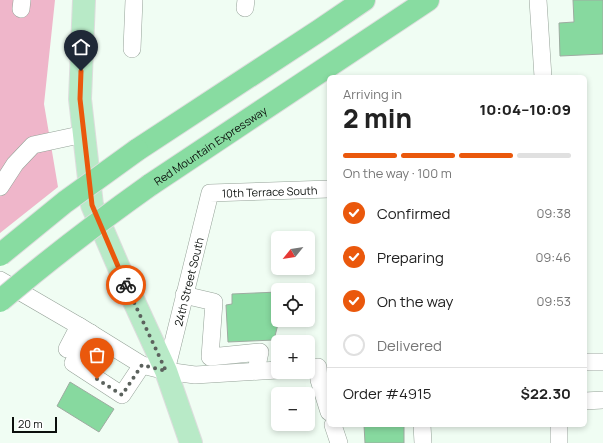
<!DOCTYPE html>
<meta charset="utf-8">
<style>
:root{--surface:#fff;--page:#f2f2f2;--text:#222;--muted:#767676;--line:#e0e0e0;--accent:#ea580c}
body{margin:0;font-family:Manrope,sans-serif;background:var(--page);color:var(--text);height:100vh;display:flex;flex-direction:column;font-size:15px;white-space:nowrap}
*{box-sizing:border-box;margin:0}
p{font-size:13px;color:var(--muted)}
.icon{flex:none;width:22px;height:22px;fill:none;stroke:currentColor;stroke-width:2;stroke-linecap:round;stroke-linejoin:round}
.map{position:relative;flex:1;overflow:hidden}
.drawer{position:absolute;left:327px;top:75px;width:260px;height:352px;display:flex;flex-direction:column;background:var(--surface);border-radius:6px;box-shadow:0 2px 6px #0003}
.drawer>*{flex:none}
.needle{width:26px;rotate:240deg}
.tools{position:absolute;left:271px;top:231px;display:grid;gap:8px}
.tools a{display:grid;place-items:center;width:44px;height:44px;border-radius:6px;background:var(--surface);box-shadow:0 2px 6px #0003;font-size:20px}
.scale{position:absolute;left:12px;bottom:10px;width:45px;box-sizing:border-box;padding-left:4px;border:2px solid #0b0f0c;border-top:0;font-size:11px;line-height:14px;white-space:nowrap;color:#0b0f0c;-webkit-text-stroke:3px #fff;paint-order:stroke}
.pin{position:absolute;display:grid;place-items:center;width:34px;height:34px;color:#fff;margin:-41px -17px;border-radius:50% 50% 50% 0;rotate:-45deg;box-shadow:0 0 4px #0007}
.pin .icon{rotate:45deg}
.courier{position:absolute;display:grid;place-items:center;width:40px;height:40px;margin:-20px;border:3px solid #ea580c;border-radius:50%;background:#fff;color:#222;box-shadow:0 1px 5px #0007}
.summary em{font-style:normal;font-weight:800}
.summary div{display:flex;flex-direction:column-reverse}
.summary{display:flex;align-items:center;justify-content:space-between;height:68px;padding:0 16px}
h1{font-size:26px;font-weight:800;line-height:30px}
.bar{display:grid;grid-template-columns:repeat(4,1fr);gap:6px 4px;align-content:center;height:48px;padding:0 16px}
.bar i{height:5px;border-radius:3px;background:var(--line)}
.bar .active{background:var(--accent)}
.bar p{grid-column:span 4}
.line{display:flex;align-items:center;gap:10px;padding:0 16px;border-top:1px solid var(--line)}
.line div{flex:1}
ol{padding:0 16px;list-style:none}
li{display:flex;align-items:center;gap:12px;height:44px}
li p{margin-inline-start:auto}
li .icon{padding:4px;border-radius:50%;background:var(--accent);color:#fff;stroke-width:4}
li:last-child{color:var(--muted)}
li i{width:22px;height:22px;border:2px solid var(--line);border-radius:50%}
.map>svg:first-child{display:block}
.green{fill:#efb6ca}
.building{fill:#87d99f;stroke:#9eaba1}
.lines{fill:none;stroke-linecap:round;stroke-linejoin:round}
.minor-casing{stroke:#95a298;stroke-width:18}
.major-casing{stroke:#ddd;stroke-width:24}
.highway-casing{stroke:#ddd;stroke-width:24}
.minor{stroke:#fff;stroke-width:17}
.major{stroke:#b8eac7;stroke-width:22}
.highway{stroke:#88dca1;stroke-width:22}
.highway-bridge-casing{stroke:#ddd;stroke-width:24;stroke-linecap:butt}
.highway-bridge{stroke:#88dca1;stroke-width:22}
.done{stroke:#5b625d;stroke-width:4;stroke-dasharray:0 7.2}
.route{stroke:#ea580c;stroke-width:5}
.labels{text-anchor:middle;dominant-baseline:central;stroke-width:3;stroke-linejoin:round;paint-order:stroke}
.street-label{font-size:11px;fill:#0b0f0c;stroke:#fff}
</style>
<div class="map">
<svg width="603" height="443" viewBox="0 0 603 443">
<rect width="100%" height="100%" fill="#f0fdf3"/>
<path class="green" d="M 0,0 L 55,0 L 44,104 L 58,187 L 0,233 Z"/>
<path class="building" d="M 573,0 L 603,0 L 603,54 L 560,56 L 559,23 L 574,22 Z
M 278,292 L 278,324 L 274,340 L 228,342 L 226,305 L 232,304 L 232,294 Z
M 70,382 L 114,409 L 99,432 L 57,406 Z
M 364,425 L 404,425 L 404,443 L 365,443 Z"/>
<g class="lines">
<defs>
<g id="minor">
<path d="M 538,0 L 543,77"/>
<path d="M 245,8 L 246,0"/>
<path d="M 21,9 L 22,0"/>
<path d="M 132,49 L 134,0"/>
<path d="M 0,187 L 15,164 L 33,145 L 84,134"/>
<path d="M 0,280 L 79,326 L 142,365 L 166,371 L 195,375 L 278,370"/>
<path d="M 184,295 L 214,302 L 210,357 L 260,352 L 256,371"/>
<path d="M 91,333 L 73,363 L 122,395 L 142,365"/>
<path d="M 67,349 L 79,326"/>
<path d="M 585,362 L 603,362"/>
<path d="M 318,367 L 319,380 L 329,412"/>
<path id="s1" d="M 166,371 L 210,193 L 329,189"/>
<path d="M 585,401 L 603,400"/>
<path d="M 333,425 L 339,443"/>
<path d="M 422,425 L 423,443"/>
<path d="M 559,425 L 559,443"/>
</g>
<path id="major" d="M 84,0 L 80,99 L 92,205 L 126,284 L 166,371 L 191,443"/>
<g id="highway">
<path d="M 137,150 L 320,30 L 364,0"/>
<path id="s2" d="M 150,185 L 428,0"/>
</g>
</defs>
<use href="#minor" class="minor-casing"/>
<use href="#major" class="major-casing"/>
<use href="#highway" class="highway-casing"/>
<use href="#minor" class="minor"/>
<use href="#major" class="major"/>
<use href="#highway" class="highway"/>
<defs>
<path id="highway-bridge" d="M 0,255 L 65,202 L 137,150
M 0,301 C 48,260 98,222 150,185"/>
</defs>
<use href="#highway-bridge" class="highway-bridge-casing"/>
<use href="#highway-bridge" class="highway-bridge"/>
</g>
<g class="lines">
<path class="done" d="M 97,379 L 122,395 L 142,365 L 166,371 L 126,285"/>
<path class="route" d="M 81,71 L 80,99 L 92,205 L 126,285"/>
</g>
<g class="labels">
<g class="street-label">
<text stroke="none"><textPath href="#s2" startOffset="72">Red Mountain Expressway</textPath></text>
<text stroke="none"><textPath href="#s1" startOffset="243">10th Terrace South</textPath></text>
<text stroke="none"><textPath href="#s1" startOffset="92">24th Street South</textPath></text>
</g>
</g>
</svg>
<div class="tools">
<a><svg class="needle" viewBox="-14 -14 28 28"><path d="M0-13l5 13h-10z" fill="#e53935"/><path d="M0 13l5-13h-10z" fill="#767676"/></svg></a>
<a><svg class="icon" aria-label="locate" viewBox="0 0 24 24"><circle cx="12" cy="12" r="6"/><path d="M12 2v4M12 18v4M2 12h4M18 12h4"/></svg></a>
<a>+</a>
<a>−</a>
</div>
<div class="scale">20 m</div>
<div class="pin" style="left:97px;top:379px;background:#ea580c"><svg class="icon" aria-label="bag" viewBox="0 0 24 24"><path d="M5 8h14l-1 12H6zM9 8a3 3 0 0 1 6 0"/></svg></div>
<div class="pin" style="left:81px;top:71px;background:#1f2937"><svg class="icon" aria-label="home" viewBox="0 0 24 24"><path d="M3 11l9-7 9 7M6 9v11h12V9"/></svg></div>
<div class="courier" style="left:126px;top:285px"><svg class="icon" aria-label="bike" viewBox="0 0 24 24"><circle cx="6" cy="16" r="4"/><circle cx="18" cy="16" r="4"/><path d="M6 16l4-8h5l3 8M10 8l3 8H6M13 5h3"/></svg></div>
<section class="drawer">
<div class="summary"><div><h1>2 min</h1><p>Arriving in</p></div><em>10:04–10:09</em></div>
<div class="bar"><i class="active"></i><i class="active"></i><i class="active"></i><i></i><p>On the way · 100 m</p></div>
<ol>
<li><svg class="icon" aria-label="check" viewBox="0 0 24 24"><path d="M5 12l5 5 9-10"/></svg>Confirmed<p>09:38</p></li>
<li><svg class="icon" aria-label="check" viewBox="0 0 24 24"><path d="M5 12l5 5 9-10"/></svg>Preparing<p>09:46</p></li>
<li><svg class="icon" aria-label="check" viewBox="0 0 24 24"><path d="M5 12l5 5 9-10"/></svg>On the way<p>09:53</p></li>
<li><i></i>Delivered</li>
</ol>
<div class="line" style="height:52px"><div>Order #4915</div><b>$22.30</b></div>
</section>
</div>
